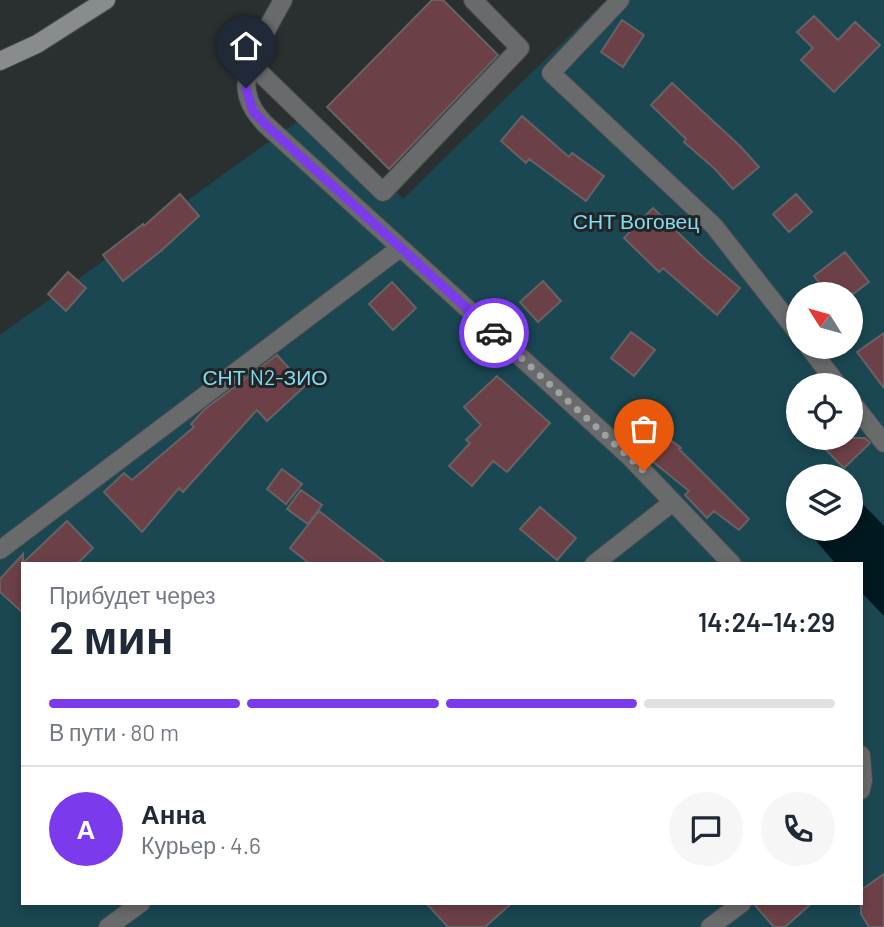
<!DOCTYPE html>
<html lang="ru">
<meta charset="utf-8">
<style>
:root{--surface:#fff;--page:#f6f6f7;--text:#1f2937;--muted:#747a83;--line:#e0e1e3;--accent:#7c3aed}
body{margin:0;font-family:Barlow,sans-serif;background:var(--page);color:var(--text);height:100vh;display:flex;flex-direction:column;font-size:26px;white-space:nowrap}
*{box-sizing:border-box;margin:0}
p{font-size:23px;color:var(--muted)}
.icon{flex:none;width:38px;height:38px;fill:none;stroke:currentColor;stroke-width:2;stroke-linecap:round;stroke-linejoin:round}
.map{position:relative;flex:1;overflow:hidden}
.drawer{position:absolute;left:21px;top:562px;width:842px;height:343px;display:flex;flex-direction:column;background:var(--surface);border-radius:0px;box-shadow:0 4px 10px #0003}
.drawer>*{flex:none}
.needle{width:46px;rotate:307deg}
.buttons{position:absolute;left:786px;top:282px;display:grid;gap:14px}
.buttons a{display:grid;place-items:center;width:77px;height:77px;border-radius:50%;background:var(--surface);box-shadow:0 4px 10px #0003;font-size:35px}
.pin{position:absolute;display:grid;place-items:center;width:60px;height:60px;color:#fff;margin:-72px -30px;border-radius:50% 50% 50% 0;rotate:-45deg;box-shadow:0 0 7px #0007}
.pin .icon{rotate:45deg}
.courier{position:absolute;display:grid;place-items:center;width:70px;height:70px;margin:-35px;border:5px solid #7c3aed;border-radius:50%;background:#fff;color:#222;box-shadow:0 2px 9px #0007}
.head em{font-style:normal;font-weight:600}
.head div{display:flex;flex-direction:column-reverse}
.head{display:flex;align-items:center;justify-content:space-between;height:119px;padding:0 28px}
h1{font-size:46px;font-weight:600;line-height:52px}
.bar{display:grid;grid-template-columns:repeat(4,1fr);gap:10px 7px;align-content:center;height:84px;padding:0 28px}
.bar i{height:9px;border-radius:5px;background:var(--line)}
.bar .current{background:var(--accent)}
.bar p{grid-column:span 4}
.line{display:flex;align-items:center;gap:18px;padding:0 28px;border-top:2px solid var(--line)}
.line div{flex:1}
.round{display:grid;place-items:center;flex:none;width:74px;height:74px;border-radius:37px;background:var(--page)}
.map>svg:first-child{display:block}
.green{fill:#1a4752;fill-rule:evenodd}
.water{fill:#00181f}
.building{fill:#6c4047;stroke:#676263;stroke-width:2}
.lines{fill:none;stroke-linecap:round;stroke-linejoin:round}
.service-casing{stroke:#474b4c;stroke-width:20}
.secondary-casing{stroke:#474b4c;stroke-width:20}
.service{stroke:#686a6b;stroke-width:18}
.secondary{stroke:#898c8d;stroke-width:18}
.done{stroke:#9ea2a2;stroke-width:7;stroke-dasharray:0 12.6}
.route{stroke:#7c3aed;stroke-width:9}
.labels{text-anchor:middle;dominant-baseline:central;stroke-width:6;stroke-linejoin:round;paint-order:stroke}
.park-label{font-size:21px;fill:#83dbf4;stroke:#212526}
</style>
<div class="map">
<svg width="884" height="927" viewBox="0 0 884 927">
<rect width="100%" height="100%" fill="#2a2f30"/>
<path class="green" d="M 606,0 L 884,0 L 884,927 L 0,927 L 0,335 L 309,113 L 346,142 L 403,199 ZM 798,294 L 850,294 L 850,346 L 798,346 ZM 798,385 L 850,385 L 850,438 L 798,438 ZM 798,476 L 850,476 L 850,528 L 798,528 ZM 23,564 L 861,564 L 861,903 L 23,903 Z"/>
<path class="water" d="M 855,496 L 884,526 L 884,616 L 861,592 L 861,564 L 835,563 L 812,536 L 816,529 L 850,528 L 851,497 Z"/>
<path class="building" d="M 432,0 L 443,0 L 498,55 L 389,169 L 327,107 Z
M 814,16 L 838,40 L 855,22 L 880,45 L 834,92 L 801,60 L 813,48 L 797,32 Z
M 622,20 L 644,35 L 623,67 L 601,52 Z
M 672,83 L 740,146 L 759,167 L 733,189 L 715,169 L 684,142 L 686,139 L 651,105 Z
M 522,116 L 569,157 L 572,153 L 604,176 L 586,201 L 529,159 L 526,163 L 501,141 Z
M 180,194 L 199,216 L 162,250 L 123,281 L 103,255 L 143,224 L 144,226 Z
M 796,194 L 812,212 L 789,232 L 773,214 Z
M 653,208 L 703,257 L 740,288 L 717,315 L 663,268 L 659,272 L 624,238 Z
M 845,252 L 869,282 L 853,294 L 828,294 L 814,276 Z
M 68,272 L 86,288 L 66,311 L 48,294 Z
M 543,281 L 561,301 L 538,322 L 520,302 Z
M 392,282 L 416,308 L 393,330 L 369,304 Z
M 631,332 L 655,350 L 634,376 L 611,358 Z
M 884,333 L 884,388 L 857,352 Z
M 277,355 L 305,386 L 267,421 L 257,410 L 183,492 L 179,488 L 142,532 L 104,492 L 124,473 L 132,480 L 194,427 L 191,424 L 205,409 Z
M 497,376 L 550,423 L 507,472 L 493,461 L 472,486 L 449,466 L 470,443 L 466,440 L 481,425 L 464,407 Z
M 661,433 L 681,448 L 679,449 L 749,519 L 739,530 L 714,511 L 707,518 L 685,495 L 689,491 L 641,452 Z
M 814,438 L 865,438 L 870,443 L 844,468 Z
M 282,469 L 302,484 L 286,504 L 267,489 Z
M 301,490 L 322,505 L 308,524 L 287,509 Z
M 540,507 L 576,538 L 557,560 L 520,529 Z
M 319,511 L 387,564 L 310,564 L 290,548 Z
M 67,521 L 93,548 L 77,564 L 23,564 L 23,613 L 0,592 L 0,579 L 23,554 L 23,563 Z
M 884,874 L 884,927 L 869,927 L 861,914 L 861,890 Z
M 426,903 L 512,903 L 485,927 L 448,927 Z
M 753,903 L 812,903 L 785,927 L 774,927 Z"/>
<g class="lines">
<defs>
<path id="service" d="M 283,0 C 272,20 242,69 247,91 C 249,105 256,114 265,124 L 629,456 L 732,564
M 620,0 L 551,73 L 714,226 L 798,333
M 252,65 L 383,192 L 520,48 L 473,0
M 808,346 L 838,385
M 850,400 L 884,443
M 0,550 L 400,248
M 594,564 L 673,502
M 861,755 L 863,780 L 861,790
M 108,927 L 141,903
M 710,927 L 742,903"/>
<path id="secondary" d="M 0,61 L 37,44 L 106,0"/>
</defs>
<use href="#service" class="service-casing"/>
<use href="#secondary" class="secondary-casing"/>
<use href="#service" class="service"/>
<use href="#secondary" class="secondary"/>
</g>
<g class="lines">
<path class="done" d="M 494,333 L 644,471"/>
<path class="route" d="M 246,88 L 253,111 L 265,124 L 494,333"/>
</g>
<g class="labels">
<g class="park-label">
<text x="636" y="220">СНТ Воговец</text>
<text x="265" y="376">СНТ N2-ЗИО</text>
</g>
</g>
</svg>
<div class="buttons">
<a><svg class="needle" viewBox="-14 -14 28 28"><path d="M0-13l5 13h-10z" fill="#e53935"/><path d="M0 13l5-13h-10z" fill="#747a83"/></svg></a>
<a><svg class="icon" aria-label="locate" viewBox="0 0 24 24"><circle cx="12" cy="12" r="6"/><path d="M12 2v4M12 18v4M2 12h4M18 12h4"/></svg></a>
<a><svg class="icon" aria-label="layers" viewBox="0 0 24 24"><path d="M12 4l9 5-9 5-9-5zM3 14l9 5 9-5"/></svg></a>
</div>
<div class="pin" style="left:644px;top:471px;background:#ea580c"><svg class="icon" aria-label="bag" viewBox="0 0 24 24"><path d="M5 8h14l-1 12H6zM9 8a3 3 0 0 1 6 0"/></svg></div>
<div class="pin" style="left:246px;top:88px;background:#1f2937"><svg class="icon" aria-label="home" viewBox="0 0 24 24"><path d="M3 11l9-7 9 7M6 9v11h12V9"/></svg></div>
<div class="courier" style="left:494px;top:333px"><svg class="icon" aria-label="car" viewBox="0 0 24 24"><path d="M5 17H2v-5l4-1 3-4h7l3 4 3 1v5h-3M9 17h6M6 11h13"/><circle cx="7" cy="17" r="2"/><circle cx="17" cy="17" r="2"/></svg></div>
<section class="drawer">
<div class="head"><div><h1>2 мин</h1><p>Прибудет через</p></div><em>14:24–14:29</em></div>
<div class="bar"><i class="current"></i><i class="current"></i><i class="current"></i><i></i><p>В пути · 80 m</p></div>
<div class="line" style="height:126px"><b class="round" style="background:var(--accent);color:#fff">А</b><div><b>Анна</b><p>Курьер · 4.6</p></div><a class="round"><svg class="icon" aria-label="chat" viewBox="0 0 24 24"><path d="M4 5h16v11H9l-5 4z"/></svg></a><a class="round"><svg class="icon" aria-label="phone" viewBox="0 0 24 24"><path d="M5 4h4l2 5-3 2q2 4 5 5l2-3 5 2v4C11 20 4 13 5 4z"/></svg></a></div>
</section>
</div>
